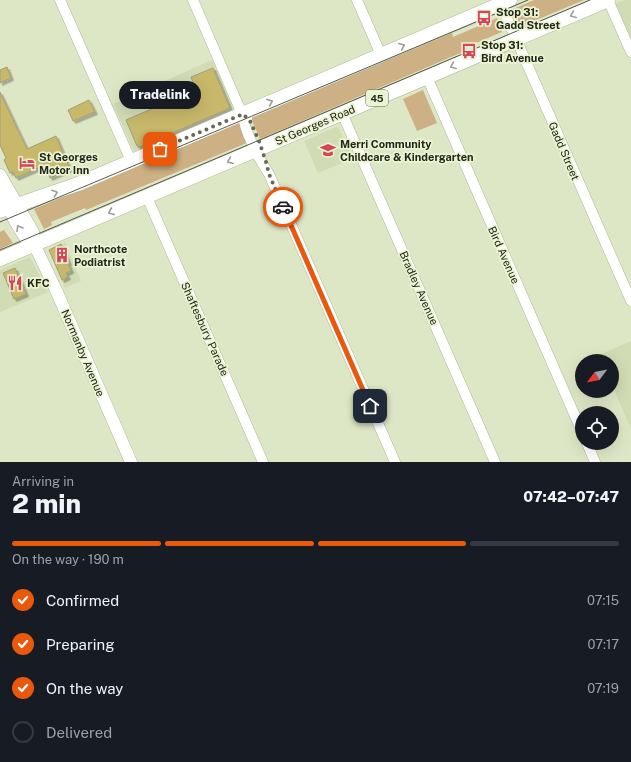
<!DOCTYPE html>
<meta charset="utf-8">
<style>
:root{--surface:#171b24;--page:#242831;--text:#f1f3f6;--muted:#9ea1a6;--line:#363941;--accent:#ea580c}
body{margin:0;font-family:"Public Sans",sans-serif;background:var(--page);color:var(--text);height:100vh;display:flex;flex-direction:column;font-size:15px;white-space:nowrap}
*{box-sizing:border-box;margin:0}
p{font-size:13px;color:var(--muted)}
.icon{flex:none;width:22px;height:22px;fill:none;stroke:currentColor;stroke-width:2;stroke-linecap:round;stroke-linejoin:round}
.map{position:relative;height:462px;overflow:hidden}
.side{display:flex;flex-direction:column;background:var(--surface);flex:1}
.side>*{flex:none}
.needle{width:26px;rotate:238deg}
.controls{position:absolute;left:575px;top:354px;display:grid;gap:8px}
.controls a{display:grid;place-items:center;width:44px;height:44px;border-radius:50%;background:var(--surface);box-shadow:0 4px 16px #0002;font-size:20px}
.pin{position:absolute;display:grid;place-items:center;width:34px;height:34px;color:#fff;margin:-17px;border-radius:8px;box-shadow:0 2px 6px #0006}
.courier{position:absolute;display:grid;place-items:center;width:40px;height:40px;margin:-20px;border:3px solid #ea580c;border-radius:50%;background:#fff;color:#222;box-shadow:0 1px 5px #0007}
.bubble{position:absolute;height:28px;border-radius:14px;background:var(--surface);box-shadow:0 4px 16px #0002;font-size:13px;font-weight:800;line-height:28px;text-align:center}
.headline em{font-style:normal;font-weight:800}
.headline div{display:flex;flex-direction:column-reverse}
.headline{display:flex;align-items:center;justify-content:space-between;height:68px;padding:0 12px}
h1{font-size:26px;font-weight:800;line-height:30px}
.bar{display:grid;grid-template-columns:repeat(4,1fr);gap:6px 4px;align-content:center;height:48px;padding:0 12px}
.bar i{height:5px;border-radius:3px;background:var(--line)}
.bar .current{background:var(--accent)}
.bar p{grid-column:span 4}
ol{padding:0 12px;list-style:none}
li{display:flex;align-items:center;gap:12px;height:44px}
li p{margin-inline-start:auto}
li .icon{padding:4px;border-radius:50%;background:var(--accent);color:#fff;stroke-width:4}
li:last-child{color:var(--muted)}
li i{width:22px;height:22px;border:2px solid var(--line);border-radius:50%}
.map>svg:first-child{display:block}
.built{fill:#d1dbb4}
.green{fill:#cdb083}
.building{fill:#c7b86a;stroke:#a39d7d;filter:url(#shadow)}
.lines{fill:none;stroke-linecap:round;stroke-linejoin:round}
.minor-casing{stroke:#afb797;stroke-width:11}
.major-casing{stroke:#afb797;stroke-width:13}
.highway-casing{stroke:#afb797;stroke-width:15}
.minor{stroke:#fff;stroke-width:10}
.major{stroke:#fff;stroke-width:12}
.highway{stroke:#fff;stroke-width:14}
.tram{stroke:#545947;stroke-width:1}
.oneway{stroke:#9c9d98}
.done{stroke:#646a56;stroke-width:4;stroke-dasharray:0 7.2}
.route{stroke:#ea580c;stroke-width:5}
.labels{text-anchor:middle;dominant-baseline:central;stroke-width:3.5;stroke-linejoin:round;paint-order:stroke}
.shield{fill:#ebf4d2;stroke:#5f6451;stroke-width:1}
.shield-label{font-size:10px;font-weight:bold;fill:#23261a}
.poi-label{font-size:11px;font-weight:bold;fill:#23261a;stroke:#ebf4d2;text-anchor:start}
.street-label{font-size:11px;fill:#23261a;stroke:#ebf4d2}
</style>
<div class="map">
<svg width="631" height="462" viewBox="0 0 631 462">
<defs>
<filter id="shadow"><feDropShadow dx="2.5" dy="2.5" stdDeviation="0" flood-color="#0004"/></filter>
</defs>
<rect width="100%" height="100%" fill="#dee7c5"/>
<path class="built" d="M 625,0 L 631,0 L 631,41 L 615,4 Z
M 212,60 L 233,108 L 134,151 L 113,104 Z
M 336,127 L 339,128 L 352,159 L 318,173 L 304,141 Z
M 65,242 L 81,281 L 65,288 L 49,250 Z
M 30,257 L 48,292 L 0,312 L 0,270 Z
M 631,341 L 631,429 L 612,385 L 612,361 L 601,361 L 599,355 Z"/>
<path class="green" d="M 534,0 L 584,0 L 517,28 L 509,11 Z
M 497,18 L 502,32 L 469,46 L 469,47 L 464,49 L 465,51 L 260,139 L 251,118 L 452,33 L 453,37 Z
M 423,90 L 437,123 L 417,131 L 403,99 Z
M 241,122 L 249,142 L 86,210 L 85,208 L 51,222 L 52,225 L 44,229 L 34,209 Z
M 4,230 L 13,243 L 0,249 L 0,232 Z"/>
<path class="building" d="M 7,67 L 11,78 L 0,83 L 0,70 Z
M 213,68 L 230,108 L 140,147 L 137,146 L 126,120 L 170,101 L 169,98 L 180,93 L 179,91 L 194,85 L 191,77 Z
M 0,92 L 27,149 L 56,136 L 70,169 L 50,178 L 45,165 L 16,178 L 13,172 L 10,173 L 4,160 L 6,158 L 0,145 Z
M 89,100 L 95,112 L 73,121 L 68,110 Z
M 61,244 L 69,263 L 68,263 L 71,271 L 66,273 L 68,277 L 62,280 L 49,250 Z
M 15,268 L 26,294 L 14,299 L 3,273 Z"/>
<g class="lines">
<defs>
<path id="minor" d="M 60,0 L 131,161
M 193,0 L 239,107 L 243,114 L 247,118
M 357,0 L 381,55
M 499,0 L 631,301
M 608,0 L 631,52
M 427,77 L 582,432
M 342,113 L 495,462
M 243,114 C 243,129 260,161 269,174 L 395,462
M 147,197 L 263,462
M 587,443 L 595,462"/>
<path id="major" d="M 0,175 L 33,232 L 34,244 L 56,290 L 131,462
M 0,190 L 15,221 L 26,239 L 34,244"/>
<path id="highway" d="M 0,211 L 78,184 L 510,0
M 0,259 L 608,0"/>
</defs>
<use href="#minor" class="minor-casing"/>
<use href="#major" class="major-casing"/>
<use href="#highway" class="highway-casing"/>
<use href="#minor" class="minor"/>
<use href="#major" class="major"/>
<use href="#highway" class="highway"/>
<path class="tram" d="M 0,222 L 528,0
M 0,250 L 590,0"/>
</g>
<defs><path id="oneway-chevron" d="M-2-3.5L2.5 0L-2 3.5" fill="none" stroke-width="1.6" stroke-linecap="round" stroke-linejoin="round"/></defs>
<g class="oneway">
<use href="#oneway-chevron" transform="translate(573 15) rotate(157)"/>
<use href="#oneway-chevron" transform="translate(402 46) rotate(-23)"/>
<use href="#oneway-chevron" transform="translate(453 66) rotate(157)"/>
<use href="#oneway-chevron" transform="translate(270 102) rotate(-23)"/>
<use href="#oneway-chevron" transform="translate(230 161) rotate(157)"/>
<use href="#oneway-chevron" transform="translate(55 193) rotate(-19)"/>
<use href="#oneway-chevron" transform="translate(111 212) rotate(157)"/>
<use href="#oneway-chevron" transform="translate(19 228) rotate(-121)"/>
</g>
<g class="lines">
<path class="done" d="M 160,149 L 243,114 L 250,121 L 259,141 L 266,162 L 269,174 L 283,207"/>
<path class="route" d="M 283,207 L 370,406"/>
</g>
<defs>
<symbol id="bus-bare" viewBox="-9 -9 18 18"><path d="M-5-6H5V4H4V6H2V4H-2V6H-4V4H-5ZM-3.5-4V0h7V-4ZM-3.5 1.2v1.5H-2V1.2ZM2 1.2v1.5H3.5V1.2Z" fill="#d54557" stroke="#ebf4d2" stroke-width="2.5" paint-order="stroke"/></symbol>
<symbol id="school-bare" viewBox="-9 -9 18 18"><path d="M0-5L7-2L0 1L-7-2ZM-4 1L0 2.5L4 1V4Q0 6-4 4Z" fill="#d54557" stroke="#ebf4d2" stroke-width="2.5" paint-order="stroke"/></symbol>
<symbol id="hotel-bare" viewBox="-9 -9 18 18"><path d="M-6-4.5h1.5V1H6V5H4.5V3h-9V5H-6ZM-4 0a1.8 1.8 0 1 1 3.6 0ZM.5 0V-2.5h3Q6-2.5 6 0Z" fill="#d54557" stroke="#ebf4d2" stroke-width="2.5" paint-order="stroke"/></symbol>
<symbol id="building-bare" viewBox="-9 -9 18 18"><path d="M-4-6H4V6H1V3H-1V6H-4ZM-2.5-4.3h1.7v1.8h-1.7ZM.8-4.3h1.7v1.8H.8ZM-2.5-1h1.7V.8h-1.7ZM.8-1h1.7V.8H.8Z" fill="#d54557" stroke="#ebf4d2" stroke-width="2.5" paint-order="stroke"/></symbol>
<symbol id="restaurant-bare" viewBox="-9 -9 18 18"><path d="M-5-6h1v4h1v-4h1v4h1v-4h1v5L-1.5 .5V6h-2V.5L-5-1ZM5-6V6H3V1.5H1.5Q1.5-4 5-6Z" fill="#d54557" stroke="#ebf4d2" stroke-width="2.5" paint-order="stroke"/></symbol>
</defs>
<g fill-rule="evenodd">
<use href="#bus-bare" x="473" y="7" width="22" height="22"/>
<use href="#bus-bare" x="458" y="40" width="22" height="22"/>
<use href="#school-bare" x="317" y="139" width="22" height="22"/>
<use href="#hotel-bare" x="16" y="152" width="22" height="22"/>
<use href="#building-bare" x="51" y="244" width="22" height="22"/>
<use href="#restaurant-bare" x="4" y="272" width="22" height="22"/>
</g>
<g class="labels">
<rect class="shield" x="366" y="90" width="22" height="16" rx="3"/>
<g class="shield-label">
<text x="377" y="98">45</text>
</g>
<g class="poi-label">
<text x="496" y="12">Stop 31:<tspan x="496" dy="13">Gadd Street</tspan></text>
<text x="481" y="45">Stop 31:<tspan x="481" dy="13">Bird Avenue</tspan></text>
<text x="340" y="144">Merri Community<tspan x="340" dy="13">Childcare &amp; Kindergarten</tspan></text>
<text x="39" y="157">St Georges<tspan x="39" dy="13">Motor Inn</tspan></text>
<text x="74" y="249">Northcote<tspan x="74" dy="13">Podiatrist</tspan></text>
<text x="27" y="283">KFC</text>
</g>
<g class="street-label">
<text transform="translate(315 125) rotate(-23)">St Georges Road</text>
<text transform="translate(564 151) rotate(67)">Gadd Street</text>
<text transform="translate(504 255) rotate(66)">Bird Avenue</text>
<text transform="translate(419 288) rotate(66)">Bradley Avenue</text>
<text transform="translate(205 329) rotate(66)">Shaftesbury Parade</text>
<text transform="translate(83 353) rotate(67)">Normanby Avenue</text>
</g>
</g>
</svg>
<div class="controls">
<a><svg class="needle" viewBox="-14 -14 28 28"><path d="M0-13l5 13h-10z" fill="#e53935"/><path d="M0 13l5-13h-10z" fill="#9ea1a6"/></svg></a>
<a><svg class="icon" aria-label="locate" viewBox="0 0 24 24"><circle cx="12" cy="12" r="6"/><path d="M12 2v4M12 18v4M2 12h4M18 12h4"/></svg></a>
</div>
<div class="pin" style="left:160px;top:149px;background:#ea580c"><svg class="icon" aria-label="bag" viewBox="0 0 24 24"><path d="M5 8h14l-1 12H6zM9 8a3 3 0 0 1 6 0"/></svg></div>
<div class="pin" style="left:370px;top:406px;background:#1f2937"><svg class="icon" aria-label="home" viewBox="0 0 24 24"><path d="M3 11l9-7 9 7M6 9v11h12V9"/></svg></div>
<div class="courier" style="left:283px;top:207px"><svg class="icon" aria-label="car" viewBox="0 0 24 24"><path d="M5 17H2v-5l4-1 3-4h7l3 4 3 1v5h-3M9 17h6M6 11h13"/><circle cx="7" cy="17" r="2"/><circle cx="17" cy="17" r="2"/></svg></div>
<div class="bubble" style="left:119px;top:81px;width:82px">Tradelink</div>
</div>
<section class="side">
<div class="headline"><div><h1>2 min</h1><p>Arriving in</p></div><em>07:42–07:47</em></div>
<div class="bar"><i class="current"></i><i class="current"></i><i class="current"></i><i></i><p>On the way · 190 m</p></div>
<ol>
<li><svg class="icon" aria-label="check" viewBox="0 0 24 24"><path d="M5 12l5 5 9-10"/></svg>Confirmed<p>07:15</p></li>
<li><svg class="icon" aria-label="check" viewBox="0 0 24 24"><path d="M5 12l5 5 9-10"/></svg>Preparing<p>07:17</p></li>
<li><svg class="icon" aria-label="check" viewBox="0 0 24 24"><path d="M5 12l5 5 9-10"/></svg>On the way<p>07:19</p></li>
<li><i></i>Delivered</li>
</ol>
</section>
